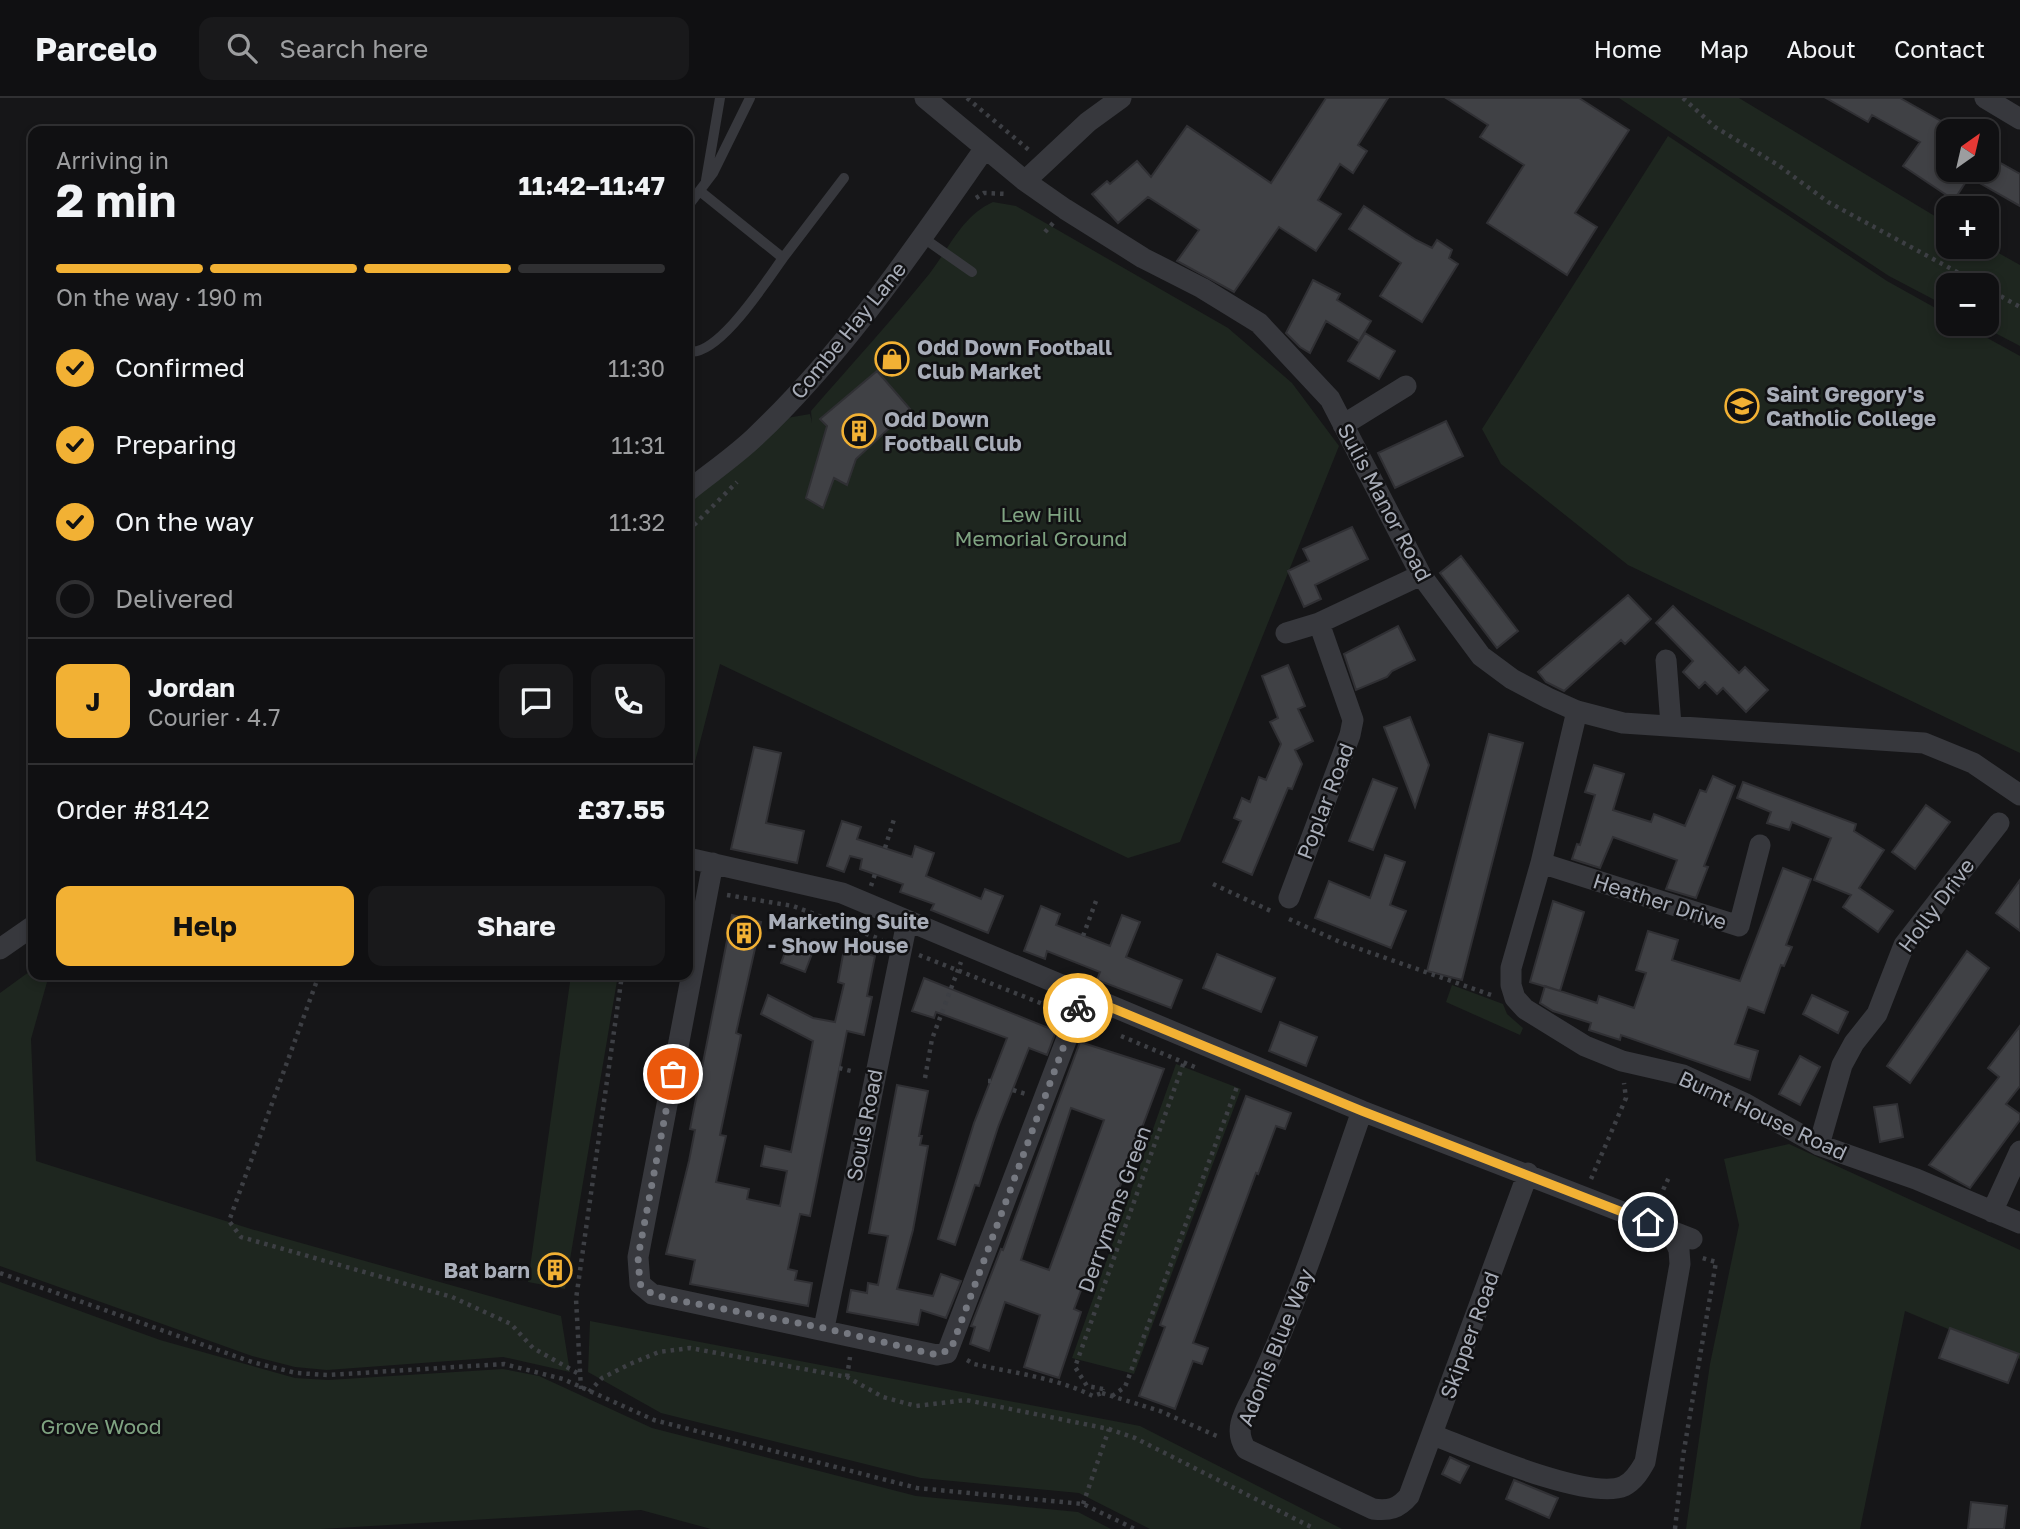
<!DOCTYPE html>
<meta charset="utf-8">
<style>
:root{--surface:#101012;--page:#19191b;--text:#f1f3f6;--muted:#9c9d9f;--line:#303032;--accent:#f2b134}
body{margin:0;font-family:"Golos Text",sans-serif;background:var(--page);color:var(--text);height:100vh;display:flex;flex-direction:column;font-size:26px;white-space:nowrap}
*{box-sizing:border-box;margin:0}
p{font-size:23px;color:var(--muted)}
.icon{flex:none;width:38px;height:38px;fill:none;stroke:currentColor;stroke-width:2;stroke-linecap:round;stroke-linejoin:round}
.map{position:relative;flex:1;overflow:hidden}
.sheet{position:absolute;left:28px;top:28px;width:665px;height:854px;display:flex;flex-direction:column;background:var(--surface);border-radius:14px;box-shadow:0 4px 10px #0003,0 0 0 2px var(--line)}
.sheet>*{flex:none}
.needle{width:46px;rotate:34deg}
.controls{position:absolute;left:1936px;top:21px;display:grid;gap:14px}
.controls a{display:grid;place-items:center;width:63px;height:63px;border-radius:14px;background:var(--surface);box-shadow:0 4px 10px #0003,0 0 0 2px var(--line);font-size:35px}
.pin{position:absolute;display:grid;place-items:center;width:60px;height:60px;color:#fff;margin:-30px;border:4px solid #fff;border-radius:50%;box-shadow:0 2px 7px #0007}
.courier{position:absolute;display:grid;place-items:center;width:70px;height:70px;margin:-35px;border:5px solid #f2b134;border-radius:50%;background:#fff;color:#222;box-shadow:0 2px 9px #0007}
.summary em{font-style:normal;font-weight:700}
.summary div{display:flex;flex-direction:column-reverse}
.summary{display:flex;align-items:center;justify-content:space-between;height:119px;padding:0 28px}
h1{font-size:46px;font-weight:700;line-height:52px}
.bar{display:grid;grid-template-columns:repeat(4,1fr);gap:10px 7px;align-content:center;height:84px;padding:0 28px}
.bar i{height:9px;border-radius:5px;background:var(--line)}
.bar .on{background:var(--accent)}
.bar p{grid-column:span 4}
.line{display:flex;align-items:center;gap:18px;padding:0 28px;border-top:2px solid var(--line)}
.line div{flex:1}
.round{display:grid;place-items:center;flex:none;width:74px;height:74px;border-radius:14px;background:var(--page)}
ol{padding:0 28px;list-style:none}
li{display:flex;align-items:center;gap:21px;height:77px}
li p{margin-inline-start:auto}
li .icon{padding:7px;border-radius:50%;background:var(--accent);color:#111;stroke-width:4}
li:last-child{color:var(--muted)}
li i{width:38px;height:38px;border:4px solid var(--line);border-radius:50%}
.cta{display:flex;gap:14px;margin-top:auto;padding:14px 28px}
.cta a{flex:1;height:80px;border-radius:14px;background:var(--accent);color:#111;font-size:28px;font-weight:700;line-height:80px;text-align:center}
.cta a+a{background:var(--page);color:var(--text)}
header{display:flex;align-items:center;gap:42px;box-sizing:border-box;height:98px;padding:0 35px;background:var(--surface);border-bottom:2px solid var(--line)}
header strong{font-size:33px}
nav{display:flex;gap:38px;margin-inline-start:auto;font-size:24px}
.search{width:490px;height:63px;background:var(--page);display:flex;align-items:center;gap:18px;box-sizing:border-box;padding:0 24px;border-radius:14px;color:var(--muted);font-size:26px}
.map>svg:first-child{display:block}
.green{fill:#1e261f}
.building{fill:#404145;stroke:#303034;stroke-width:2;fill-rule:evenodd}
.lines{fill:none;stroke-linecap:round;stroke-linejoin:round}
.path{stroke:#3d3f44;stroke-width:4.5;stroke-dasharray:3.5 5;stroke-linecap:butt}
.lane{stroke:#37383d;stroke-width:10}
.street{stroke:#37383d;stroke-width:21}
.done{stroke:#757880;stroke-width:7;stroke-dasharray:0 12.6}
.route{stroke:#f2b134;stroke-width:9}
.labels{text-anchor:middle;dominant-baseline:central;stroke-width:5;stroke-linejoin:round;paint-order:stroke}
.street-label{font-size:21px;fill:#a8adb8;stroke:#111113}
.poi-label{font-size:21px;font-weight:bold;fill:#a8adb8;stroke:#111113;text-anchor:start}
.park-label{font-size:21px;fill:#7fa381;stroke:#111113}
</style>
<header>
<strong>Parcelo</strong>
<div class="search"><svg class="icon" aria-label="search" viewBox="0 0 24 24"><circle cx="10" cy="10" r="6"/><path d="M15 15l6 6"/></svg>Search here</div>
<nav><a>Home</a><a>Map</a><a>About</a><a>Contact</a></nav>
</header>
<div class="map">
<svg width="2020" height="1431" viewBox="0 0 2020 1431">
<rect width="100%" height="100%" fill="#161618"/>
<path class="green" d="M 1619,0 L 1739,0 L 1948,126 L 1948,149 L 1986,148 L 2020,167 L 2020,248 L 1978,226 L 1986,226 L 1986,187 L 1948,187 L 1948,209 L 1889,178 Z
M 1668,38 L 1887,183 L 1948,217 L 1948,226 L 1962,226 L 2020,258 L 2020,655 L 1628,467 L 1501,366 L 1482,331 Z
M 993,104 L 1016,108 L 1228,230 L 1292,285 L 1339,348 L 1180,744 L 1128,760 L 720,566 L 688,691 L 688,406 L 787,320 L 810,316 L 812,325 L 811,313 C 851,267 892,222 930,175 C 950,149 962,118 993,104 Z
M 33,871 L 33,877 L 49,877 L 31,941 L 36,1063 L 251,1131 L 561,1218 L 570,1274 L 503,1259 L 327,1272 L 295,1269 L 252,1258 L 0,1168 L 0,895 Z
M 571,877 L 618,877 L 565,1191 L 528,1184 Z
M 1452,887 L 1503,906 L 1507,916 L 1523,930 L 1520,937 L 1446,904 Z
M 1176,966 L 1241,991 L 1134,1276 L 1072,1260 Z
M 1789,1046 L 2020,1152 L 2020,1261 L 1905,1213 L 1860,1431 L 1686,1431 L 1710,1266 L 1739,1127 L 1724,1061 Z
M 0,1184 L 160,1242 L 295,1280 L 328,1282 L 503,1271 L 539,1278 L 652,1330 L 916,1398 L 1078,1414 L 1111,1431 L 711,1431 L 641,1412 L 321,1431 L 0,1431 Z
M 590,1223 L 1140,1328 L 1342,1431 L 1150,1431 L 1079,1395 L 921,1380 L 661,1315 L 588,1274 Z"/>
<path class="building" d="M 1326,0 L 1388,0 L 1358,47 L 1367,53 L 1353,75 L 1340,66 L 1318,102 L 1341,116 L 1316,153 L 1279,129 L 1234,194 L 1177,163 L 1199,132 L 1148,99 L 1118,125 L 1092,96 L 1107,83 L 1110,86 L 1137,63 L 1151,79 L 1187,28 L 1271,85 Z
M 1446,0 L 1579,0 L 1629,32 L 1575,115 L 1597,129 L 1567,177 L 1487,125 L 1524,67 L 1480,39 L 1488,27 Z
M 1826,0 L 1900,0 L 1948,27 L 1948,72 L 1986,72 L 1986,57 L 2020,76 L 2020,108 L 1969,79 L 1954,102 L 1903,68 L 1920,44 L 1872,17 L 1868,24 Z
M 1364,108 L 1416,142 L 1432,150 L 1437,142 L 1452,152 L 1449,160 L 1458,166 L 1422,224 L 1380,198 L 1401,165 L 1349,131 Z
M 1313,182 L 1340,196 L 1337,202 L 1371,223 L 1359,243 L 1326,223 L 1310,255 L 1300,249 L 1286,235 Z
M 1365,235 L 1395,253 L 1379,281 L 1348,263 Z
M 877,273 L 910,311 L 856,361 L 847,387 L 834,380 L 823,410 L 806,400 L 827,328 L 820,321 Z
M 1446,323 L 1463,358 L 1395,390 L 1378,355 Z
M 1352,429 L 1368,461 L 1315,487 L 1321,501 L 1304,509 L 1288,473 L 1309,463 L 1303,451 Z
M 1461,458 L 1518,533 L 1497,550 L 1440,475 Z
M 1628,497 L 1651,521 L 1625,546 L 1621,542 L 1564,593 L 1546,584 L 1538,574 Z
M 1673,508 L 1739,575 L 1745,569 L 1768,592 L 1746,614 L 1723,590 L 1717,596 L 1705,584 L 1699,590 L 1683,574 L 1693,563 L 1656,525 Z
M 1398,528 L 1415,562 L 1392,573 L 1387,579 L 1356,592 L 1344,556 Z
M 1288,567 L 1305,608 L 1298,611 L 1313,643 L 1295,652 L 1302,666 L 1292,691 L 1288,690 L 1252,777 L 1223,764 L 1241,723 L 1234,720 L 1242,700 L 1250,704 L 1259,679 L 1266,682 L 1281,646 L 1270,624 L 1278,620 L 1262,578 Z
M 1410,619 L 1429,667 L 1415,709 L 1384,629 Z
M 1489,636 L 1523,645 L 1462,882 L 1427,873 Z
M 754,649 L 781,655 L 766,725 L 804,733 L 797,765 L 731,751 Z
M 1594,667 L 1624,676 L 1613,712 L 1651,724 L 1654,716 L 1685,728 L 1700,692 L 1706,694 L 1713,678 L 1735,688 L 1704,768 L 1708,769 L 1696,800 L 1666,791 L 1677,762 L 1613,739 L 1600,770 L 1572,761 L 1577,746 L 1580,747 L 1595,697 L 1585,694 Z
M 1373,681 L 1397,690 L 1373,752 L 1349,743 Z
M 1743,684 L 1856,726 L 1854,733 L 1884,752 L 1859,790 L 1893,813 L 1878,834 L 1843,809 L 1851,797 L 1814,782 L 1831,740 L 1792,724 L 1789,732 L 1767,725 L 1771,714 L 1737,700 Z
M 1926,707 L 1950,724 L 1915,771 L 1892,754 Z
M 842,723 L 861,729 L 857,741 L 912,759 L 915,748 L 934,755 L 926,778 L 981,801 L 985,791 L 1003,798 L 988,835 L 931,812 L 934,806 L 900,794 L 903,786 L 860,771 L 862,761 L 850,758 L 844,774 L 827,768 Z
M 1385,757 L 1405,764 L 1390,807 L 1406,813 L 1391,850 L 1315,820 L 1329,783 L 1370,800 Z
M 1783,770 L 1811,781 L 1786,847 L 1792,849 L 1784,868 L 1781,867 L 1764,915 L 1748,909 L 1735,946 L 1758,953 L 1750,982 L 1621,937 L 1620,942 L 1589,932 L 1591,925 L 1553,913 L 1540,905 L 1545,888 L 1597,905 L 1599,898 L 1634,910 L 1646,875 L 1636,872 L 1648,833 L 1678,842 L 1672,862 L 1740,883 Z
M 2020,782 L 2020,833 L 1996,815 Z
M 1553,803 L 1584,814 L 1560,893 L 1530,884 Z
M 1041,808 L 1060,816 L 1056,827 L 1110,848 L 1122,817 L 1140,824 L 1126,859 L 1182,882 L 1171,910 L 1097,882 L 1100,874 L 1047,853 L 1045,861 L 1024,853 Z
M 732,817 L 761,824 L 736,935 L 741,937 L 720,1037 L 726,1038 L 716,1084 L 749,1091 L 747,1101 L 780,1108 L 787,1073 L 761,1068 L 765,1048 L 791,1054 L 813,943 L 761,916 L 768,897 L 813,920 L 835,924 L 844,886 L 838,884 L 844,851 L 875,858 L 867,898 L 872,899 L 864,937 L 847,933 L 810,1118 L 800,1116 L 788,1171 L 797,1173 L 795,1182 L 812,1185 L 808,1208 L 690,1186 L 695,1162 L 666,1156 L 689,1063 L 695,1032 L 690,1031 Z
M 790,841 L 815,848 L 805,874 L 781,865 Z
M 1967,853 L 1989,870 L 1910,985 L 1887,968 Z
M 1217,856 L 1275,880 L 1261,914 L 1203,890 Z
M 924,880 L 1056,933 L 1047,957 L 1029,950 L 998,1029 L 979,1088 L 975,1087 L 955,1147 L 938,1141 L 974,1025 L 1007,940 L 936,914 L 934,920 L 912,913 Z
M 1812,897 L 1848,914 L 1838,935 L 1803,916 Z
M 1280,924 L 1317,939 L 1306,968 L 1269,953 Z
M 2020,928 L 2020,988 L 2006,1006 L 2020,1016 L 2020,1022 L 1970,1090 L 1929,1067 L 1999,979 L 1988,970 Z
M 1080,944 L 1164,971 L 1074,1211 L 1081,1214 L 1059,1280 L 1024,1269 L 1040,1217 L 1005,1204 L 989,1253 L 970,1246 L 975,1229 L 971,1228 L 1001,1151 L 1003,1152 ZM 1071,1010 L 1104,1022 L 1049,1172 L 1021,1162 Z
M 1800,958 L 1820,969 L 1800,1007 L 1779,996 Z
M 897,987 L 928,993 L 919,1038 L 922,1038 L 920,1047 L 928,1048 L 913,1132 L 897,1191 L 933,1198 L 941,1176 L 961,1183 L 946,1220 L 921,1212 L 918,1227 L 847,1214 L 851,1192 L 867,1195 L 868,1185 L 878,1187 L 888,1138 L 869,1135 Z
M 1246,998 L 1291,1015 L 1285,1031 L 1276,1028 L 1258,1076 L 1256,1075 L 1193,1245 L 1208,1250 L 1202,1266 L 1193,1263 L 1175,1311 L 1139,1298 L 1165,1229 L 1160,1227 Z
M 1897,1006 L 1903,1039 L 1880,1044 L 1874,1009 Z
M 1950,1230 L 2019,1256 L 2008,1285 L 1939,1260 Z
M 1450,1359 L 1469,1368 L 1460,1385 L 1442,1376 Z
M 1514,1382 L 1558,1400 L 1549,1420 L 1506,1401 Z
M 1971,1404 L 2007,1408 L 2004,1431 L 1968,1431 Z"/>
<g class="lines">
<path class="path" d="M 967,0 L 1029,52
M 1683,0 L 1715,29 L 1778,67 L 1828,104 L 1981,187
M 976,100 L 984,95 L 1008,96
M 1045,134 L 1053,125
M 1986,190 L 2020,209
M 688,433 L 737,384
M 885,750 L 895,718
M 1213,786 L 1273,814
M 871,788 L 875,776
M 727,797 L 793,808 L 882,842
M 1289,821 L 1340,844 L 1494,898
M 1083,838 L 1096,803
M 919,857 L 1058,912
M 319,877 L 229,1123 L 241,1139 L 452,1199 L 511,1226 L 533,1250 L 579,1276
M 1121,938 L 1197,970
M 839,970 L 855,974
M 925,980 L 932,941 L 961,864
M 988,983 L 991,983
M 1013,992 L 1026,996
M 1591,1081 L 1626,1000 L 1624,985
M 1656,1107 L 1670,1077
M 0,1175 L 252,1264 L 296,1275 L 328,1277 L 504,1266 L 563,1281 L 654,1322 L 917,1390 L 1083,1406 L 1135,1431
M 967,1262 L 974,1266 C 1014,1275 1057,1280 1093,1298 L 1102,1295 L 1103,1291
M 847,1279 L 850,1259
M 581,1291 L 576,1201 L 622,877
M 1103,1291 L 1087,1288 L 1075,1269 L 1184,964
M 589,1294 L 602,1280 L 630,1266 L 659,1254 L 690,1250 L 847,1279 L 883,1299 L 916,1308 L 966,1302 L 1109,1331 L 1135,1340 L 1315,1431
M 1102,1295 L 1160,1313 L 1219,1339
M 1112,1298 L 1125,1289 L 1238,986
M 1083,1406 L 1109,1331
M 1675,1431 L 1683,1358 L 1716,1164 L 1699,1159"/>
<path class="lane" d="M 706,82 L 720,0
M 688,108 L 713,75 L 750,0
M 922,139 L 972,174
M 783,160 L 844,80
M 688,253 C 717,261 767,182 783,160 L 701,94"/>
<path class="street" d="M 925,0 L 1025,83 L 1065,111 L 1143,160 L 1202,190 L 1259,225 L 1330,301 L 1421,477 L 1481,558 L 1512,581 L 1548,600 L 1577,613 L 1623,625 L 1924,645 L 1973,665 L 2020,697
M 1985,0 L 2020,21
M 1025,83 L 1088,24 L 1121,0
M 1343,327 L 1406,288
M 688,393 C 710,375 734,359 755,339 C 845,254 914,151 985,50
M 1286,535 L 1319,525
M 1666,562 L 1671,627
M 1577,613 L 1541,765 L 1511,870 L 1511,887 L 1515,900 L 1525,911 L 1585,948 L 1622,963 L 1683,977 L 1744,1005 L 1819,1047 L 1916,1081 L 2020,1125
M 688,760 L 842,795 L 1362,1013 L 1692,1141
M 713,765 L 638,1159 L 640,1186 L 652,1196 L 937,1257 L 947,1255 L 1083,898
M 1541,765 L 1739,828 L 1760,747
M 1289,800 L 1350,637 L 1353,622 L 1319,525 L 1421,477
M 0,851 L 33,828
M 1362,1013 C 1329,1107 1299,1202 1256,1292 C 1246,1312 1232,1331 1246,1351 L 1373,1411 C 1389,1413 1398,1411 1409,1398 L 1528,1075
M 1819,1047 L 1842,967 L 1854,945 L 1877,916 L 1904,847 L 1999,725
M 1992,1114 L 2020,1053
M 824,1230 L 907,824
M 1433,1337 C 1470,1351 1590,1404 1624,1388 C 1634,1383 1640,1373 1645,1364 L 1680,1166 L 1679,1152 L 1670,1132"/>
</g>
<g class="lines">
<path class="done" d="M 673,976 L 638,1159 L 640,1186 L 652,1196 L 666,1200 L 824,1230 L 937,1257 L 951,1251 L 1078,910"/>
<path class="route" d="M 1078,910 L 1083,898 L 1362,1013 L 1648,1124"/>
</g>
<defs>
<symbol id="shop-ring" viewBox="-11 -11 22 22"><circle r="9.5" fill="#111113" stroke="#f2b134" stroke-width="1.5"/><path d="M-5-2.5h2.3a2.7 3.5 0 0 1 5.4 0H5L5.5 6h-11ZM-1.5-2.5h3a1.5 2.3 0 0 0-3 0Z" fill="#f2b134"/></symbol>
<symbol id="school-ring" viewBox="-11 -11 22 22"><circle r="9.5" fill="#111113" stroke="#f2b134" stroke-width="1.5"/><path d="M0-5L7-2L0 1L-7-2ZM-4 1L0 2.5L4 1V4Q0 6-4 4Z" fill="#f2b134"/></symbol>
<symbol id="building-ring" viewBox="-11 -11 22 22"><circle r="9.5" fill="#111113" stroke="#f2b134" stroke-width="1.5"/><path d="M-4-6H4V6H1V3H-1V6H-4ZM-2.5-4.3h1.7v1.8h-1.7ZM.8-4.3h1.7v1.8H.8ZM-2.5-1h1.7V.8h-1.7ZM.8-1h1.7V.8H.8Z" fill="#f2b134"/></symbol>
</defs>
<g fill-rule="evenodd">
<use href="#shop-ring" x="873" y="242" width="38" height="38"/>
<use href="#school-ring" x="1723" y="289" width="38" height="38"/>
<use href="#building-ring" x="840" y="314" width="38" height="38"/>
<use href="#building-ring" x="725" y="816" width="38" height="38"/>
<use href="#building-ring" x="536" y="1153" width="38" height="38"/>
</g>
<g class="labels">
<g class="street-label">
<text transform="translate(848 232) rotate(-51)">Combe Hay Lane</text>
<text transform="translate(1385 404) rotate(62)">Sulis Manor Road</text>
<text transform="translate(1325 703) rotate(-69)">Poplar Road</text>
<text transform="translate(1660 803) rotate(18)">Heather Drive</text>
<text transform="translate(1936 807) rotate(-53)">Holly Drive</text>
<text transform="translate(1763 1017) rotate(25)">Burnt House Road</text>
<text transform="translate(864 1027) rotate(-79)">Souls Road</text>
<text transform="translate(1114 1111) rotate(-70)">Derrymans Green</text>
<text transform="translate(1469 1237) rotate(-70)">Skipper Road</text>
<text transform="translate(1275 1249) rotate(-68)">Adonis Blue Way</text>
</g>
<g class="poi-label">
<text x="917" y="249">Odd Down Football<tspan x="917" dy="24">Club Market</tspan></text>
<text x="1766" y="296">Saint Gregory's<tspan x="1766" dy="24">Catholic College</tspan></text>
<text x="884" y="321">Odd Down<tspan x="884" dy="24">Football Club</tspan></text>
<text x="768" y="823">Marketing Suite<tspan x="768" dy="24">- Show House</tspan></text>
<text x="530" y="1172" text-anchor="end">Bat barn</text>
</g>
<g class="park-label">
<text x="1041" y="416">Lew Hill<tspan x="1041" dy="24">Memorial Ground</tspan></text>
<text x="101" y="1328">Grove Wood</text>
</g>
</g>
</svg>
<div class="controls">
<a><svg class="needle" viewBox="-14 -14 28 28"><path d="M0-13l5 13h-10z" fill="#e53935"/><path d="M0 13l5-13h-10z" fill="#9c9d9f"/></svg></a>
<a>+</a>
<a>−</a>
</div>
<div class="pin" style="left:673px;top:976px;background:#ea580c"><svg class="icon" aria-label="bag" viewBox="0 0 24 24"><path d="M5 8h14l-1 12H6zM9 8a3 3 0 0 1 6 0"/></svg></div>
<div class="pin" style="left:1648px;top:1124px;background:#1f2937"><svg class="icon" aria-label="home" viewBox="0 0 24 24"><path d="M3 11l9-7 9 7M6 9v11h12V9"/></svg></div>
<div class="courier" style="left:1078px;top:910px"><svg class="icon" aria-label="bike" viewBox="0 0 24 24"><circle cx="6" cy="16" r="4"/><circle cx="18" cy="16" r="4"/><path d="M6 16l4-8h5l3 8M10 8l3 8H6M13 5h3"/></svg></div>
<section class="sheet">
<div class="summary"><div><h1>2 min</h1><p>Arriving in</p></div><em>11:42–11:47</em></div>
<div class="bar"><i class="on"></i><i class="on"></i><i class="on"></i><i></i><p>On the way · 190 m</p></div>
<ol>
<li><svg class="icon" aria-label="check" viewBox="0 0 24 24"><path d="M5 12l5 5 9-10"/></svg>Confirmed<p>11:30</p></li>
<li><svg class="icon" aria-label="check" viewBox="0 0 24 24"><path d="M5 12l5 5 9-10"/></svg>Preparing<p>11:31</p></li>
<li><svg class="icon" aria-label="check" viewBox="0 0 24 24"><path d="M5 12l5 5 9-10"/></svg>On the way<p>11:32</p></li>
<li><i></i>Delivered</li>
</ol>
<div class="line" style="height:126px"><b class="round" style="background:var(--accent);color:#111">J</b><div><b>Jordan</b><p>Courier · 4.7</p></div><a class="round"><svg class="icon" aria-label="chat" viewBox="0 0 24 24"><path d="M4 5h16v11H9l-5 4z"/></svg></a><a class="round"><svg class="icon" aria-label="phone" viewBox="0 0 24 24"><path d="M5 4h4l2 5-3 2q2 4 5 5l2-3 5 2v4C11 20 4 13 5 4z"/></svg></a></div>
<div class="line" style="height:91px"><div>Order #8142</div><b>£37.55</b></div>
<div class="cta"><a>Help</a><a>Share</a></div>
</section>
</div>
